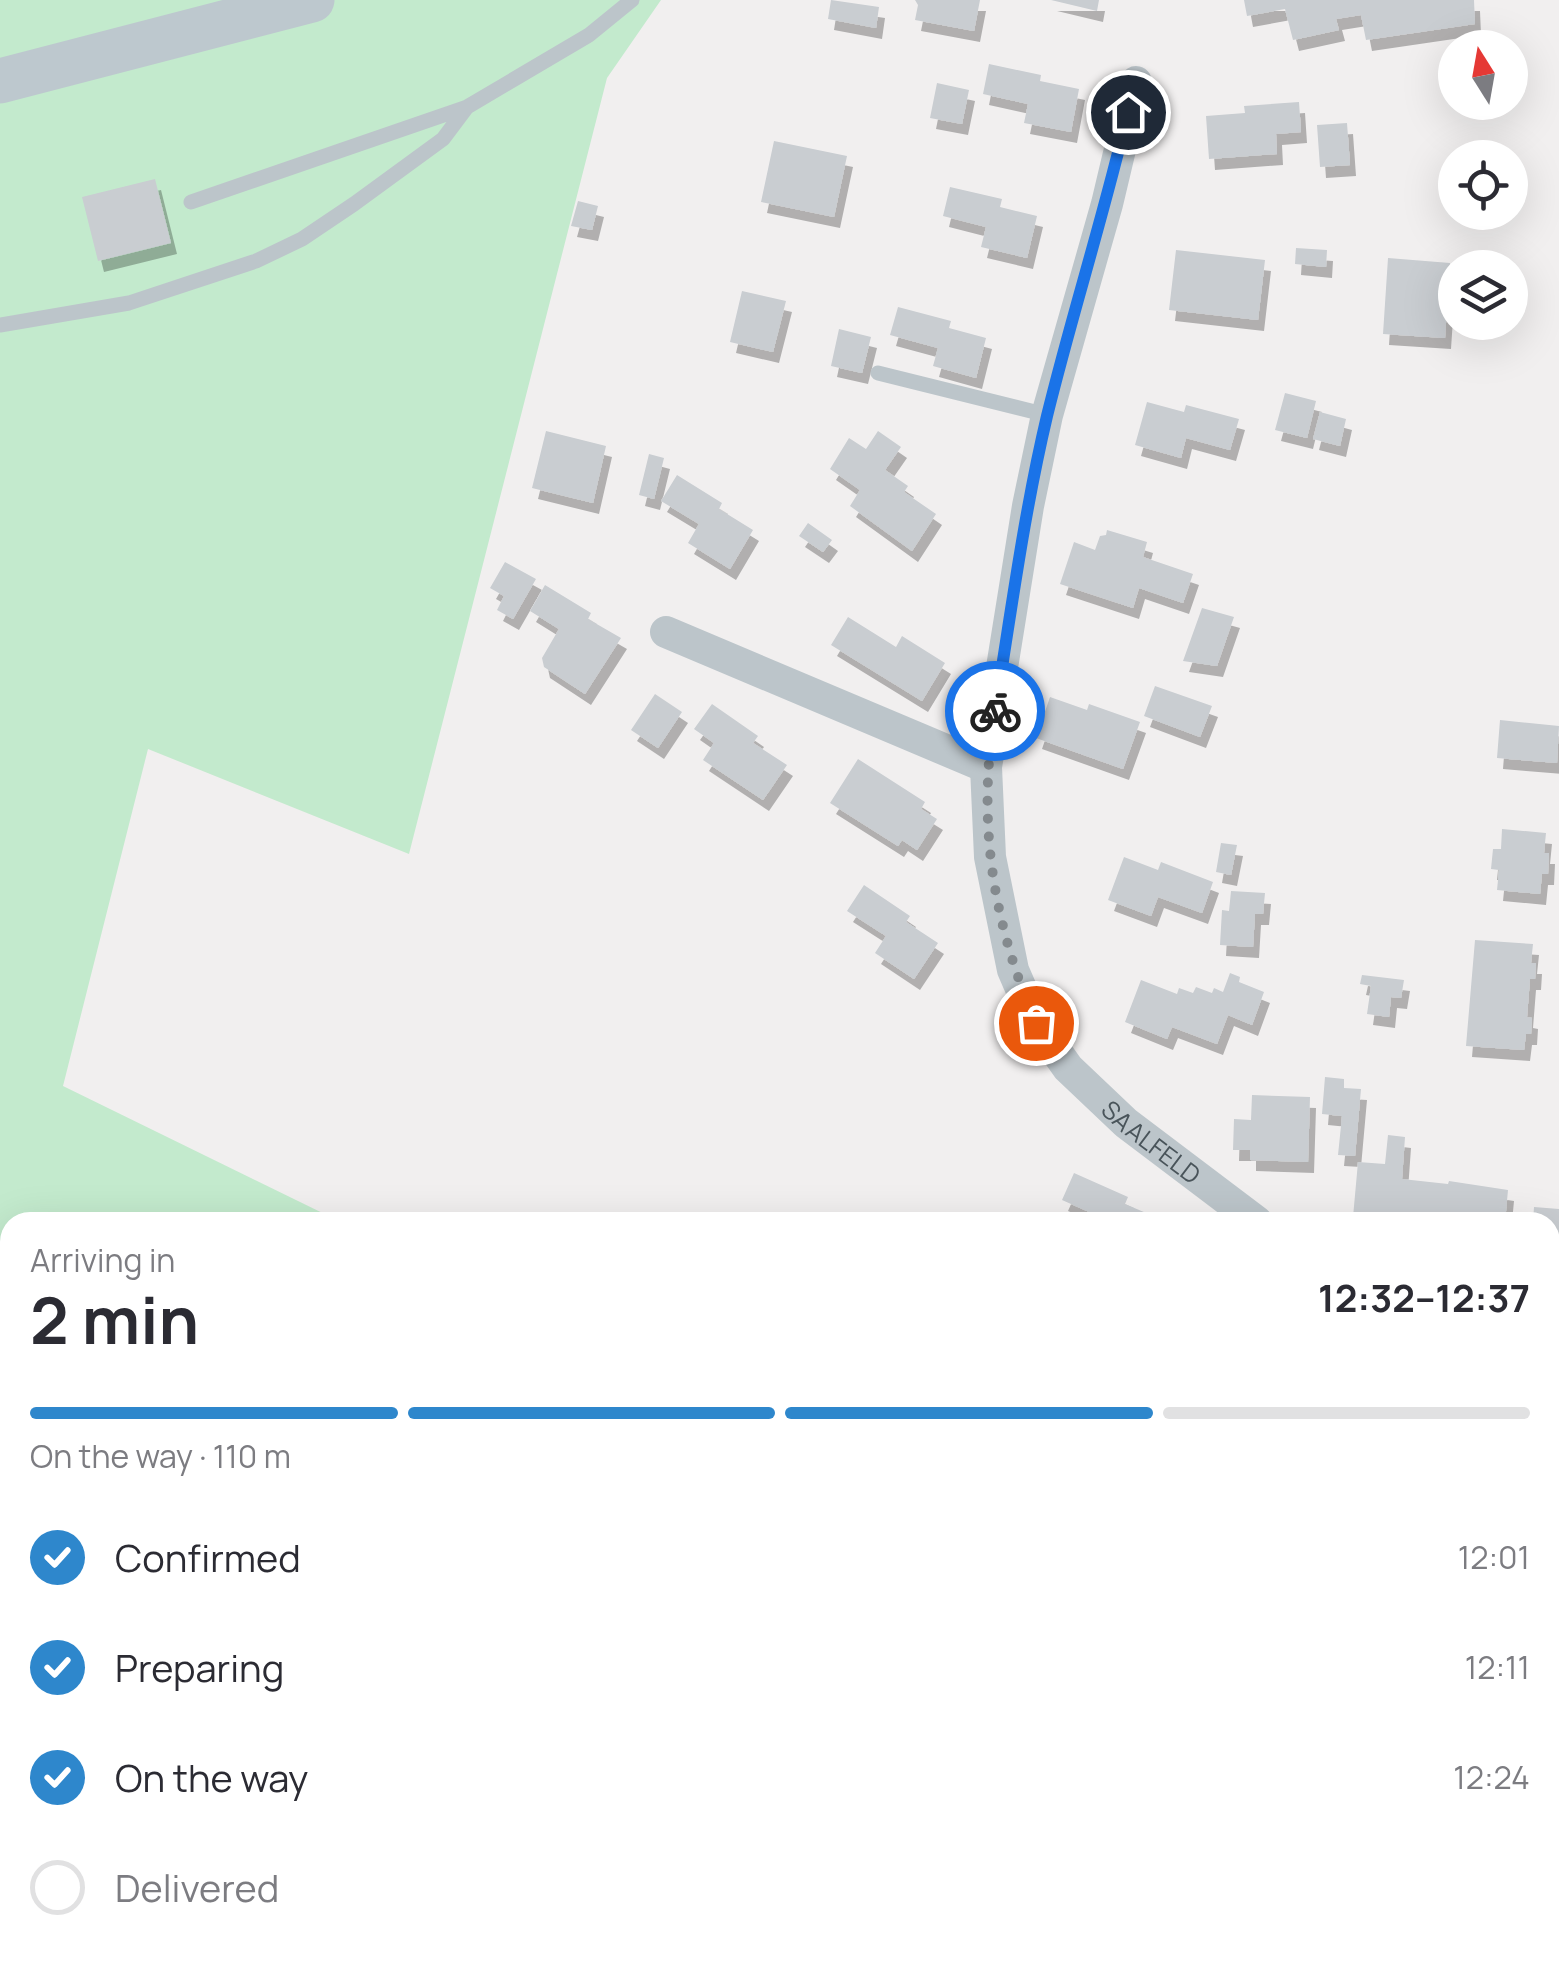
<!DOCTYPE html>
<meta charset="utf-8">
<style>
:root{--surface:#fff;--page:#f2f2f3;--text:#2b2b33;--muted:#7c7c81;--line:#e1e1e2;--accent:#2e87cc}
body{margin:0;font-family:Manrope,sans-serif;background:var(--page);color:var(--text);height:100vh;display:flex;flex-direction:column;font-size:38px;white-space:nowrap}
*{box-sizing:border-box;margin:0}
p{font-size:32px;color:var(--muted)}
.icon{flex:none;width:55px;height:55px;fill:none;stroke:currentColor;stroke-width:2;stroke-linecap:round;stroke-linejoin:round}
.map{position:relative;flex:1;overflow:hidden}
.drawer{position:absolute;left:0px;top:1212px;width:1560px;height:752px;display:flex;flex-direction:column;background:var(--surface);border-radius:30px 30px 0 0;box-shadow:0 10px 40px #0002}
.drawer>*{flex:none}
.needle{width:65px;rotate:349deg}
.fabs{position:absolute;left:1438px;top:30px;display:grid;gap:20px}
.fabs a{display:grid;place-items:center;width:90px;height:90px;border-radius:50%;background:var(--surface);box-shadow:0 10px 40px #0002;font-size:50px}
.pin{position:absolute;display:grid;place-items:center;width:85px;height:85px;color:#fff;margin:-42px;border:5px solid #fff;border-radius:50%;box-shadow:0 2px 10px #0007}
.courier{position:absolute;display:grid;place-items:center;width:100px;height:100px;margin:-50px;border:8px solid #1a73e8;border-radius:50%;background:#fff;color:#222;box-shadow:0 2px 12px #0007}
.summary em{font-style:normal;font-weight:700}
.summary div{display:flex;flex-direction:column-reverse}
.summary{display:flex;align-items:center;justify-content:space-between;height:170px;padding:0 30px}
h1{font-size:65px;font-weight:700;line-height:75px}
.bar{display:grid;grid-template-columns:repeat(4,1fr);gap:15px 10px;align-content:center;height:120px;padding:0 30px}
.bar i{height:12px;border-radius:8px;background:var(--line)}
.bar .active{background:var(--accent)}
.bar p{grid-column:span 4}
ol{padding:0 30px;list-style:none}
li{display:flex;align-items:center;gap:30px;height:110px}
li p{margin-inline-start:auto}
li .icon{padding:10px;border-radius:50%;background:var(--accent);color:#fff;stroke-width:4}
li:last-child{color:var(--muted)}
li i{width:55px;height:55px;border:5px solid var(--line);border-radius:50%}
.map>svg:first-child{display:block}
.green{fill:#c3eacd}
.building{fill:#c9cdd1;filter:url(#shadow)}
.lines{fill:none;stroke-linecap:round;stroke-linejoin:round}
.lane{stroke:#bcc5ca;stroke-width:15}
.street{stroke:#bcc5ca;stroke-width:32}
.secondary{stroke:#bdc8ce;stroke-width:45}
.rail{stroke:#b2b5b8;stroke-width:8}
.done{stroke:#848a8e;stroke-width:10;stroke-dasharray:0 18}
.route{stroke:#1a73e8;stroke-width:12}
.labels{text-anchor:middle;dominant-baseline:central;stroke-width:10;stroke-linejoin:round;paint-order:stroke}
.street-label{font-size:25px;fill:#49545a;stroke:#fff}
</style>
<div class="map">
<svg width="1559" height="1964" viewBox="0 0 1559 1964">
<defs>
<filter id="shadow"><feDropShadow dx="6" dy="11" stdDeviation="0" flood-color="#0004"/></filter>
</defs>
<rect width="100%" height="100%" fill="#f1efef"/>
<path class="green" d="M 0,0 L 661,0 L 607,78 L 409,854 L 148,749 L 63,1086 L 341,1222 L 10,1222 L 10,1955 L 791,1955 L 756,1964 L 0,1964 Z
M 1559,1835 L 1559,1964 L 1065,1964 L 1099,1955 L 1550,1955 L 1550,1838 Z"/>
<path class="building" d="M 831,0 L 879,7 L 876,28 L 828,19 Z
M 915,0 L 980,0 L 974,31 L 915,20 L 918,5 Z
M 1051,0 L 1099,0 L 1097,11 Z
M 1244,0 L 1474,0 L 1475,24 L 1366,40 L 1361,15 L 1336,19 L 1339,30 L 1293,40 L 1285,9 L 1247,16 Z
M 989,64 L 1041,75 L 1040,81 L 1079,89 L 1071,132 L 1024,123 L 1028,104 L 983,94 Z
M 937,83 L 969,90 L 962,124 L 930,118 Z
M 1299,102 L 1301,132 L 1276,134 L 1277,154 L 1209,159 L 1206,116 L 1245,113 L 1244,106 Z
M 1347,123 L 1350,165 L 1320,167 L 1317,125 Z
M 774,141 L 847,156 L 834,217 L 761,202 Z
M 155,179 L 171,243 L 98,261 L 82,197 Z
M 950,187 L 1002,199 L 1000,207 L 1037,216 L 1027,258 L 981,247 L 986,227 L 943,216 Z
M 578,201 L 598,206 L 592,230 L 571,226 Z
M 1296,248 L 1327,250 L 1326,267 L 1295,264 Z
M 1176,250 L 1265,260 L 1258,320 L 1169,310 Z
M 1388,258 L 1450,263 L 1445,338 L 1383,334 Z
M 742,291 L 786,301 L 773,352 L 730,342 Z
M 898,307 L 951,321 L 949,328 L 986,338 L 976,378 L 933,366 L 938,348 L 890,335 Z
M 839,329 L 871,337 L 862,373 L 831,366 Z
M 1285,393 L 1316,401 L 1307,438 L 1275,430 Z
M 1147,402 L 1184,412 L 1186,405 L 1239,419 L 1230,450 L 1186,438 L 1181,458 L 1135,445 Z
M 1320,412 L 1346,419 L 1340,446 L 1313,439 Z
M 546,431 L 606,446 L 593,503 L 532,488 Z
M 878,431 L 901,447 L 885,470 L 908,486 L 904,492 L 936,514 L 912,551 L 850,506 L 860,490 L 830,469 L 849,438 L 866,449 Z
M 649,454 L 664,458 L 654,499 L 639,495 Z
M 677,475 L 722,503 L 719,509 L 753,530 L 730,569 L 688,543 L 699,524 L 661,501 Z
M 808,523 L 832,540 L 823,552 L 799,536 Z
M 1107,530 L 1147,542 L 1143,557 L 1193,574 L 1183,603 L 1139,588 L 1133,608 L 1060,584 L 1074,542 L 1095,550 L 1100,536 L 1106,535 Z
M 505,562 L 536,579 L 513,619 L 497,610 L 504,596 L 490,588 Z
M 545,585 L 591,613 L 588,619 L 621,638 L 585,694 L 544,667 L 542,658 L 559,629 L 530,611 Z
M 1202,608 L 1234,617 L 1217,666 L 1183,661 Z
M 848,617 L 896,647 L 902,636 L 945,663 L 922,701 L 831,645 Z
M 1155,686 L 1212,706 L 1200,737 L 1144,716 Z
M 655,694 L 682,712 L 658,748 L 631,730 Z
M 1050,697 L 1087,710 L 1089,704 L 1140,722 L 1123,769 L 1036,738 Z
M 712,704 L 758,736 L 753,743 L 787,765 L 763,800 L 703,760 L 714,743 L 694,729 Z
M 1500,720 L 1559,726 L 1557,763 L 1497,758 Z
M 858,759 L 925,802 L 921,809 L 937,819 L 917,850 L 902,840 L 898,846 L 830,803 Z
M 1502,829 L 1546,833 L 1544,853 L 1549,853 L 1548,874 L 1542,874 L 1540,894 L 1497,890 L 1499,870 L 1491,869 L 1493,849 L 1501,849 Z
M 1221,843 L 1237,845 L 1231,875 L 1216,872 Z
M 1124,857 L 1158,870 L 1161,862 L 1213,882 L 1202,913 L 1158,897 L 1151,916 L 1108,900 Z
M 864,885 L 910,916 L 906,922 L 938,943 L 914,979 L 875,953 L 886,936 L 847,911 Z
M 1231,891 L 1265,893 L 1263,914 L 1255,914 L 1253,947 L 1220,945 L 1222,910 L 1229,911 Z
M 1475,940 L 1533,944 L 1531,963 L 1536,963 L 1535,979 L 1530,979 L 1527,1017 L 1532,1018 L 1531,1034 L 1526,1034 L 1524,1050 L 1466,1046 Z
M 1230,973 L 1240,977 L 1239,982 L 1264,992 L 1252,1025 L 1228,1015 L 1217,1044 L 1172,1027 L 1167,1039 L 1125,1022 L 1141,980 L 1177,994 L 1179,988 L 1193,993 L 1196,987 L 1212,993 L 1214,988 L 1223,992 Z
M 1362,975 L 1404,980 L 1401,998 L 1391,997 L 1389,1017 L 1367,1014 L 1371,986 L 1360,984 Z
M 1325,1077 L 1344,1079 L 1344,1088 L 1361,1089 L 1355,1156 L 1338,1155 L 1342,1116 L 1322,1114 Z
M 1252,1095 L 1310,1097 L 1308,1162 L 1250,1160 L 1250,1150 L 1233,1150 L 1234,1119 L 1251,1120 Z
M 1388,1135 L 1405,1137 L 1402,1179 L 1448,1184 L 1449,1181 L 1508,1190 L 1505,1222 L 1398,1222 L 1353,1217 L 1358,1162 L 1385,1164 Z
M 1074,1173 L 1128,1197 L 1125,1204 L 1158,1218 L 1156,1222 L 1104,1222 L 1105,1219 L 1062,1200 Z
M 1534,1207 L 1559,1209 L 1559,1238 L 1550,1237 L 1550,1222 L 1533,1222 Z
M 1550,1353 L 1559,1354 L 1559,1396 L 1550,1394 Z
M 1559,1563 L 1559,1648 L 1550,1651 L 1550,1566 Z"/>
<g class="lines">
<path class="lane" d="M 191,202 L 467,107 L 589,35 L 632,0
M 0,325 L 129,303 L 256,261 L 302,239 L 354,204 L 443,139 L 467,107
M 878,373 L 1047,415"/>
<g class="street">
<path id="s1" d="M 1136,82 L 1107,204 L 1047,415 L 1028,506 L 986,767 L 990,857 L 1013,970 L 1036,1023 L 1068,1068 L 1126,1123 L 1257,1222"/>
<path d="M 666,632 L 986,767"/>
<path d="M 1550,1285 L 1559,1286"/>
</g>
<path class="secondary" d="M 0,81 L 312,0"/>
<path class="rail" d="M 1550,1788 L 1559,1786
M 1550,1811 L 1559,1809
M 874,1964 L 908,1955
M 964,1964 L 999,1955"/>
</g>
<g class="lines">
<path class="done" d="M 995,711 C 977,821 992,921 1036,1023"/>
<path class="route" d="M 995,711 C 1011,613 1024,513 1047,416 C 1072,314 1104,215 1128,112"/>
</g>
<g class="labels">
<g class="street-label">
<text stroke="none"><textPath href="#s1" startOffset="1132">SAALFELD</textPath></text>
</g>
</g>
</svg>
<div class="fabs">
<a><svg class="needle" viewBox="-14 -14 28 28"><path d="M0-13l5 13h-10z" fill="#e53935"/><path d="M0 13l5-13h-10z" fill="#7c7c81"/></svg></a>
<a><svg class="icon" aria-label="locate" viewBox="0 0 24 24"><circle cx="12" cy="12" r="6"/><path d="M12 2v4M12 18v4M2 12h4M18 12h4"/></svg></a>
<a><svg class="icon" aria-label="layers" viewBox="0 0 24 24"><path d="M12 4l9 5-9 5-9-5zM3 14l9 5 9-5"/></svg></a>
</div>
<div class="pin" style="left:1036px;top:1023px;background:#ea580c"><svg class="icon" aria-label="bag" viewBox="0 0 24 24"><path d="M5 8h14l-1 12H6zM9 8a3 3 0 0 1 6 0"/></svg></div>
<div class="pin" style="left:1128px;top:112px;background:#1f2937"><svg class="icon" aria-label="home" viewBox="0 0 24 24"><path d="M3 11l9-7 9 7M6 9v11h12V9"/></svg></div>
<div class="courier" style="left:995px;top:711px"><svg class="icon" aria-label="bike" viewBox="0 0 24 24"><circle cx="6" cy="16" r="4"/><circle cx="18" cy="16" r="4"/><path d="M6 16l4-8h5l3 8M10 8l3 8H6M13 5h3"/></svg></div>
<section class="drawer">
<div class="summary"><div><h1>2 min</h1><p>Arriving in</p></div><em>12:32–12:37</em></div>
<div class="bar"><i class="active"></i><i class="active"></i><i class="active"></i><i></i><p>On the way · 110 m</p></div>
<ol>
<li><svg class="icon" aria-label="check" viewBox="0 0 24 24"><path d="M5 12l5 5 9-10"/></svg>Confirmed<p>12:01</p></li>
<li><svg class="icon" aria-label="check" viewBox="0 0 24 24"><path d="M5 12l5 5 9-10"/></svg>Preparing<p>12:11</p></li>
<li><svg class="icon" aria-label="check" viewBox="0 0 24 24"><path d="M5 12l5 5 9-10"/></svg>On the way<p>12:24</p></li>
<li><i></i>Delivered</li>
</ol>
</section>
</div>
